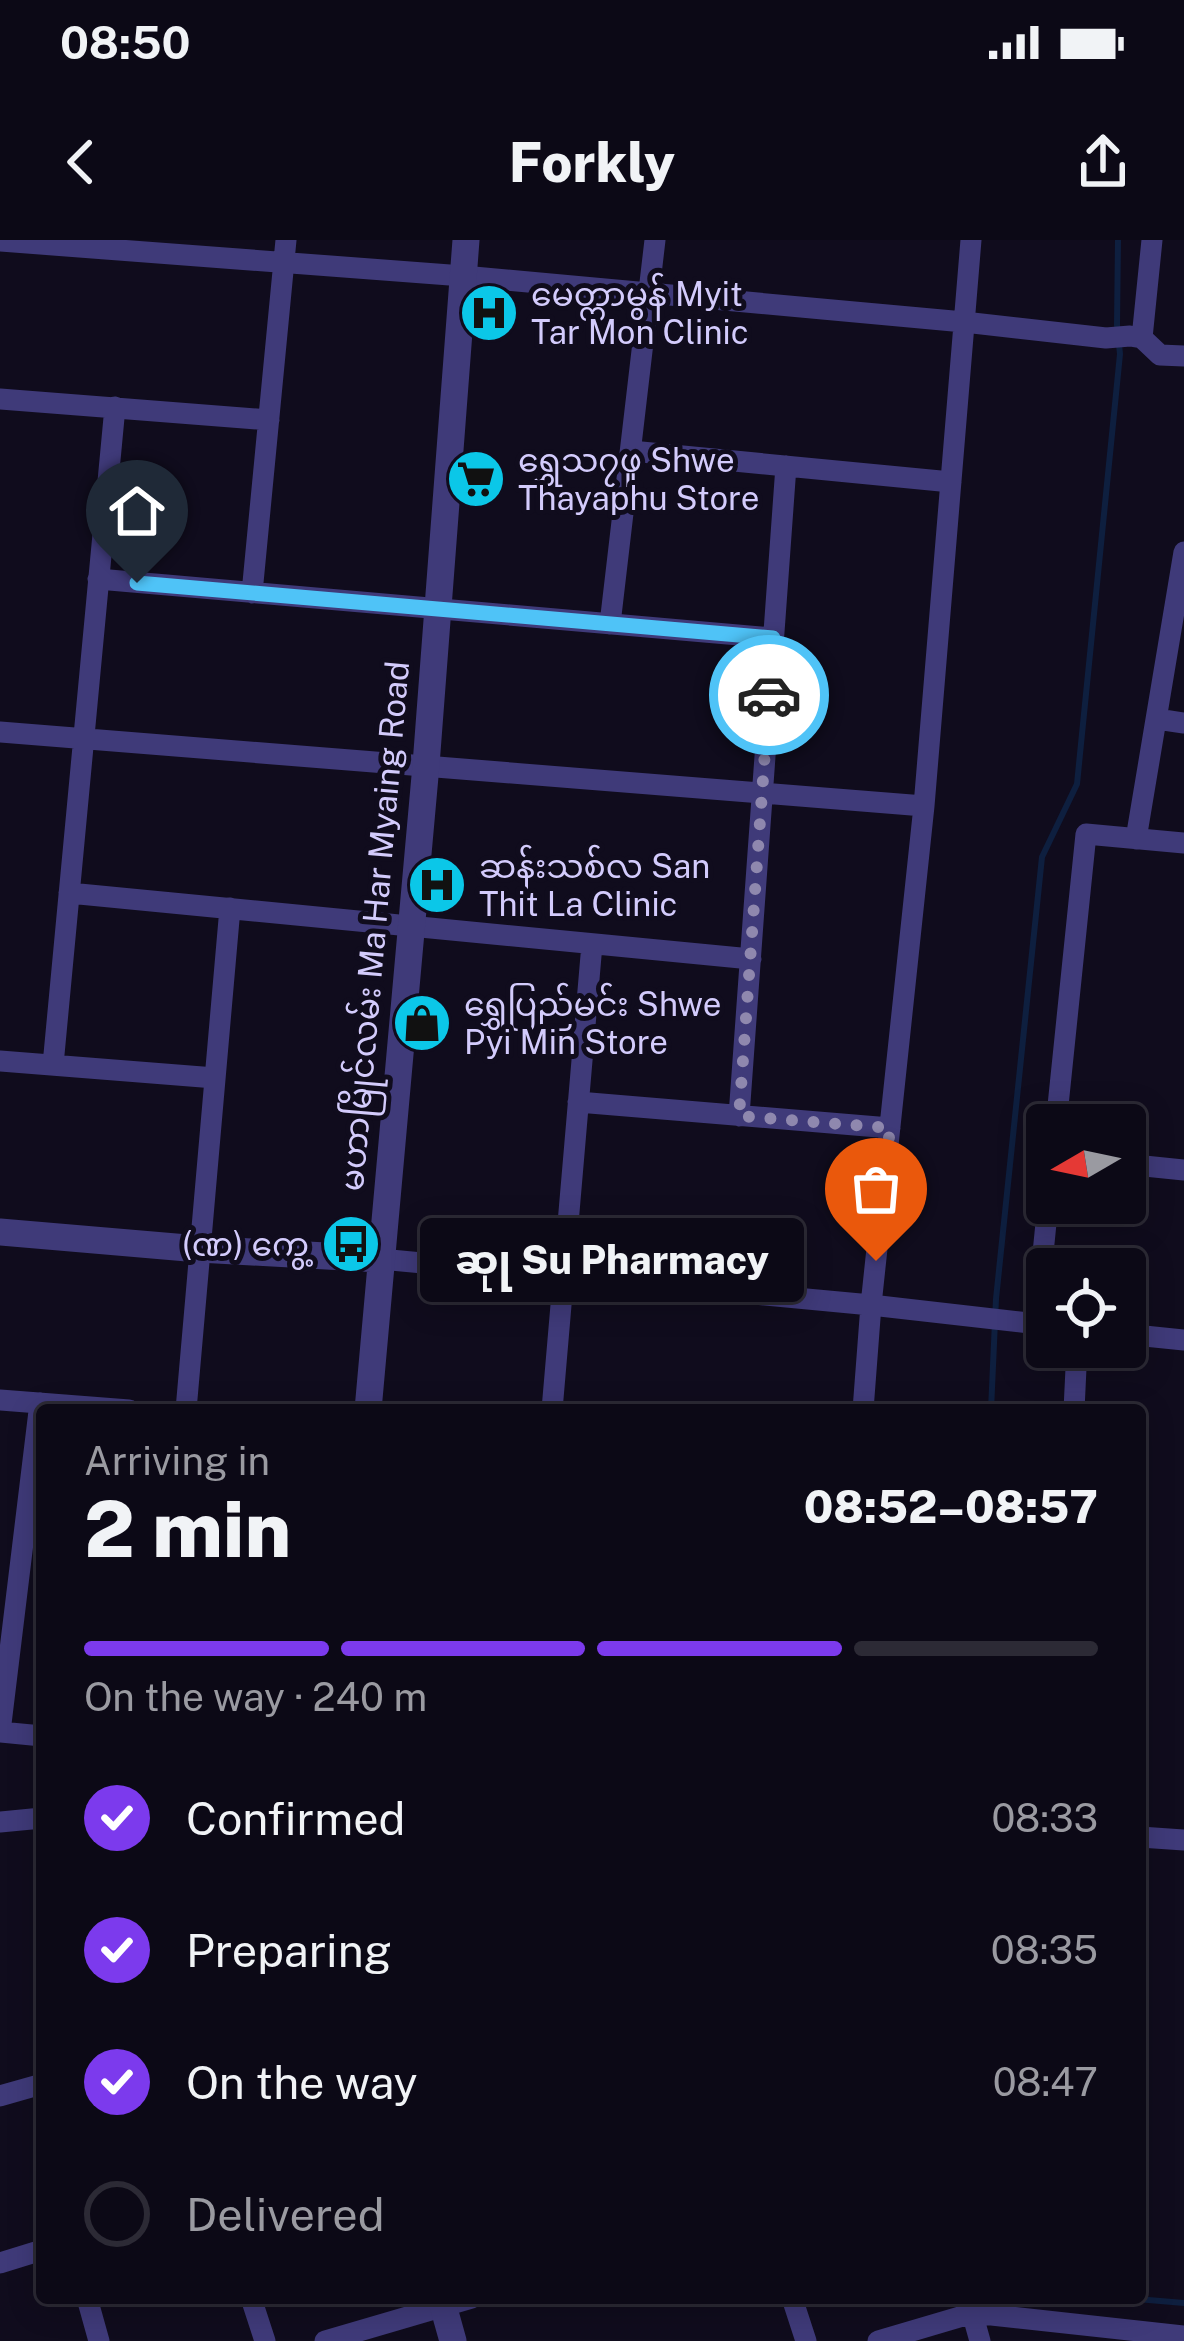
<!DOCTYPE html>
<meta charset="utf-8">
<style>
:root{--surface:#0c0916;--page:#1a1723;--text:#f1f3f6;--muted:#9a9aa1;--line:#2c2a35;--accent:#7c3aed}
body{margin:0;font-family:"Public Sans","Noto Sans Myanmar",sans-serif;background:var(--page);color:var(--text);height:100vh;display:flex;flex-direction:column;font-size:45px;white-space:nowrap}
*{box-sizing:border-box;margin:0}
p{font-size:39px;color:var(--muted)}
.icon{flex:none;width:66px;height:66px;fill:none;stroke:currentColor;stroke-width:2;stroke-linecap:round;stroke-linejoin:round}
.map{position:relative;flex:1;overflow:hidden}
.panel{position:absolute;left:36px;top:1164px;width:1110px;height:900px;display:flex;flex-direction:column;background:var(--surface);border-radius:12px;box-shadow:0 6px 30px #0003,0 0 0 3px var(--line)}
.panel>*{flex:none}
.needle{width:78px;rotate:261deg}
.tools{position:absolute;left:1026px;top:864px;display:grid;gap:24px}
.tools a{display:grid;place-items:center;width:120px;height:120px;border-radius:12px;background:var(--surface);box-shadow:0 6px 30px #0003,0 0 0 3px var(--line);font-size:60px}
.pin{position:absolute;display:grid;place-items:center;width:102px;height:102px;color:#fff;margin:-123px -51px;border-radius:50% 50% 50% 0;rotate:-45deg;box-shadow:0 0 12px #0007}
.pin .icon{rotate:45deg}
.courier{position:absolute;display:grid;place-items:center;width:120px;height:120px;margin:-60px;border:9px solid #4fc3f7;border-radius:50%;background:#fff;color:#222;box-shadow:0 3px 15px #0007}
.bubble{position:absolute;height:84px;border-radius:12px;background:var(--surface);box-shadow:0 6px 30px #0003,0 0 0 3px var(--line);font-size:39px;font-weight:800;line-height:84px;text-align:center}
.headline em{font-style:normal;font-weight:800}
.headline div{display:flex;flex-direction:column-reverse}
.headline{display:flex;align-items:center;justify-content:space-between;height:204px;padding:0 48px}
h1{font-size:78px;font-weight:800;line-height:90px}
.bar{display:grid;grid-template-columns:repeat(4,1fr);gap:18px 12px;align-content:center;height:144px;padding:0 48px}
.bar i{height:15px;border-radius:9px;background:var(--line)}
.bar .on{background:var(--accent)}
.bar p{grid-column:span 4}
ol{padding:0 48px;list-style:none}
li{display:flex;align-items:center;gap:36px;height:132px}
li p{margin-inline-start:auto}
li .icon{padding:12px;border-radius:50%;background:var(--accent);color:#fff;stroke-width:4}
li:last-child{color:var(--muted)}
li i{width:66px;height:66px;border:6px solid var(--line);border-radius:50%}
.status{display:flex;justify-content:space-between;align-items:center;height:84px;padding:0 60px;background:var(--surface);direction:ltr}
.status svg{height:33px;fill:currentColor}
header{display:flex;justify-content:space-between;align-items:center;height:156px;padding:0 48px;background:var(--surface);font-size:54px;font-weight:800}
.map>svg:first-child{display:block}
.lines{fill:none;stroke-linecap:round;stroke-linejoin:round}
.stream{stroke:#0e1f3f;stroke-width:6}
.minor{stroke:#3f3a79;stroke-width:21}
.tertiary{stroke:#3f3a79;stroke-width:27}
.done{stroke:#8f88ae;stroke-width:12;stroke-dasharray:0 21.6}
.route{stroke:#4fc3f7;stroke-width:15}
.labels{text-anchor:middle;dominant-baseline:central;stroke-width:10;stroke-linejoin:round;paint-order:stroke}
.poi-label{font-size:33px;fill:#d3cbfc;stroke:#100c1d;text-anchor:start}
.street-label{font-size:33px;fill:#d3cbfc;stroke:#100c1d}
</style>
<div class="status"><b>08:50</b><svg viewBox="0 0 49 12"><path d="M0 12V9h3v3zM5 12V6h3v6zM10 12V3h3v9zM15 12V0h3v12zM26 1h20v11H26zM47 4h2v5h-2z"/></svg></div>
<header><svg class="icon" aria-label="back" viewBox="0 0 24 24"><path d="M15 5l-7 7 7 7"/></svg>Forkly<svg class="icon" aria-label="share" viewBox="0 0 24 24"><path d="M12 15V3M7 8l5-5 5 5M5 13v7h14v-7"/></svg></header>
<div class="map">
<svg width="1184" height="2101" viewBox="0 0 1184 2101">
<rect width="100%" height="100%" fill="#100c1d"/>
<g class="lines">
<path class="stream" d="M 991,1170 L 996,1059 L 1042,617 L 1077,544 L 1120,114 L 1117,85 L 1118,0
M 1125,2058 L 1184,2063"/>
<path class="minor" d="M 0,1 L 463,36 L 964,82 L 1106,98 L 1130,96 L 1142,98 L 1160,115 L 1184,116
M 1142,98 L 1152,0
M 0,159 L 269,180
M 631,211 L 951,242
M 98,339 L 773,398
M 252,353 L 286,0
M 610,384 L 655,0
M 1157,479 L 1184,483
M 0,492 L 924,566
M 1136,599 L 1184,312
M 69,653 L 751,719
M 0,821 L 215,838
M 53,825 L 115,167
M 578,862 L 890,888
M 739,876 L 786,226
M 1056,885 L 1086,594 L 1184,603
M 1125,924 L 1184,930
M 380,1019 L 871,1065 L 1047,1085
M 1036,1084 L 1048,963
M 1125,1094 L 1184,1100
M 0,1160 L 129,1170
M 40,1163 L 0,1492 L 42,1496
M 186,1170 L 230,668
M 552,1170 L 592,704
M 863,1170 L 871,1065 L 924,566 L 971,0
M 1074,1170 L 1077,1107
M 0,1582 L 42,1578
M 1140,1597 L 1184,1600
M 0,1856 L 42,1844
M 0,2023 L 42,2010
M 87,2058 L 99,2101
M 251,2058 L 265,2101
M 792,2058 L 806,2101
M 968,2058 L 980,2101
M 325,2101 L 472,2058
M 878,2101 L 973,2073 L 1184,2096"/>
<path class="tertiary" d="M 0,992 L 199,1009 L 380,1019
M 368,1170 L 426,525 L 466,0
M 441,2058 L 453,2101"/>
</g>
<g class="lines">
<path class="done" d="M 769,455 L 739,876 L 890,888 L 876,1021"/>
<path class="route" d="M 137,343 L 773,398 L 769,455"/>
</g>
<defs>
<symbol id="hospital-disc" viewBox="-11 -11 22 22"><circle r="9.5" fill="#0bc7e8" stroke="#100c1d"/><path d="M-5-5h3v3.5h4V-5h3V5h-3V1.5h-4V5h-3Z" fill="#111"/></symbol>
<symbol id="supermarket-disc" viewBox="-11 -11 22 22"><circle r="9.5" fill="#0bc7e8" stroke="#100c1d"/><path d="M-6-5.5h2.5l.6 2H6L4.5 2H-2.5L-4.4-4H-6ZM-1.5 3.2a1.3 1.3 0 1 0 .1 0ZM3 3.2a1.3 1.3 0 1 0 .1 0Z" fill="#111"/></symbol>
<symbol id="shop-disc" viewBox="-11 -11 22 22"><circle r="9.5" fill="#0bc7e8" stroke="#100c1d"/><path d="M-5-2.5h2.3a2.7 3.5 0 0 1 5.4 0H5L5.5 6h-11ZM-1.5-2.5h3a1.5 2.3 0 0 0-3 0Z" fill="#111"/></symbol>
<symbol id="bus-disc" viewBox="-11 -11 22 22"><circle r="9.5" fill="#0bc7e8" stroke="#100c1d"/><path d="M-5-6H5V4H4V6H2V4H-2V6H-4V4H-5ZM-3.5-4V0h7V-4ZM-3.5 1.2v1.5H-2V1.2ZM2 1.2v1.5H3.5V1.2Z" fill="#111"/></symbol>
</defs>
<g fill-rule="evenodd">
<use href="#hospital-disc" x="456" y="40" width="66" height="66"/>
<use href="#supermarket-disc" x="443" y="206" width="66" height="66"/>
<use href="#hospital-disc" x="404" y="612" width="66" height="66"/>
<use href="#shop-disc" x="389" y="750" width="66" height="66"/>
<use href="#bus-disc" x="318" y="971" width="66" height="66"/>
</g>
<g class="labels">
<g class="poi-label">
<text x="531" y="54">မေတ္တာမွန် Myit<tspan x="531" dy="38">Tar Mon Clinic</tspan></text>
<text x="518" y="220">ရွှေသ၇ဖူ Shwe<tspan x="518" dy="38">Thayaphu Store</tspan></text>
<text x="479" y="626">ဆန်းသစ်လ San<tspan x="479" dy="38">Thit La Clinic</tspan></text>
<text x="464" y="764">ရွှေပြည်မင်း Shwe<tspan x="464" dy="38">Pyi Min Store</tspan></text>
<text x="309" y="1004" text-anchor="end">(ဏ) ကွေ့</text>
</g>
<g class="street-label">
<text transform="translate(374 686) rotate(-85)">မဟာမြိုင်လမ်း Ma Har Myaing Road</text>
</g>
</g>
</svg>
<div class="tools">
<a><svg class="needle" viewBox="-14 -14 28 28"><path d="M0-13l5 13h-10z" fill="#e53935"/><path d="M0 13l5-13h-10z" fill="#9a9aa1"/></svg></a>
<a><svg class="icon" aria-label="locate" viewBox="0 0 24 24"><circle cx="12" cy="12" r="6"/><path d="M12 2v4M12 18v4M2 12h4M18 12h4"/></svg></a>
</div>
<div class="pin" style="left:876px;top:1021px;background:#ea580c"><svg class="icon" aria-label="bag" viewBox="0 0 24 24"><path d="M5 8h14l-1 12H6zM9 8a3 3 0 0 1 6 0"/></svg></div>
<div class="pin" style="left:137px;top:343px;background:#1f2937"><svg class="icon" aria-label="home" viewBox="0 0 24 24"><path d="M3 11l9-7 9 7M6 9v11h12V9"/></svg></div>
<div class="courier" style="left:769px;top:455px"><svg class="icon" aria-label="car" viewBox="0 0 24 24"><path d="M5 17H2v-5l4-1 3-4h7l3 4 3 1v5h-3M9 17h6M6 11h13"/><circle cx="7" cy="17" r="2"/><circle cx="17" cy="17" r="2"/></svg></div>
<div class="bubble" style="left:420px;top:978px;width:384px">ဆုု Su Pharmacy</div>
<section class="panel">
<div class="headline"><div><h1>2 min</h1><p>Arriving in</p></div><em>08:52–08:57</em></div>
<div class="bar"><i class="on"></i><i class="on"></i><i class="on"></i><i></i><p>On the way · 240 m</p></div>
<ol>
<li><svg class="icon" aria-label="check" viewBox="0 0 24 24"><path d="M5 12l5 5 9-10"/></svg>Confirmed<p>08:33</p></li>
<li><svg class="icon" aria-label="check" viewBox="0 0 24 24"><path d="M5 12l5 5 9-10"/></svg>Preparing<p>08:35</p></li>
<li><svg class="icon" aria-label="check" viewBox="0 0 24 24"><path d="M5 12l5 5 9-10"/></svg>On the way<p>08:47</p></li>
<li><i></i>Delivered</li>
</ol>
</section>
</div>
